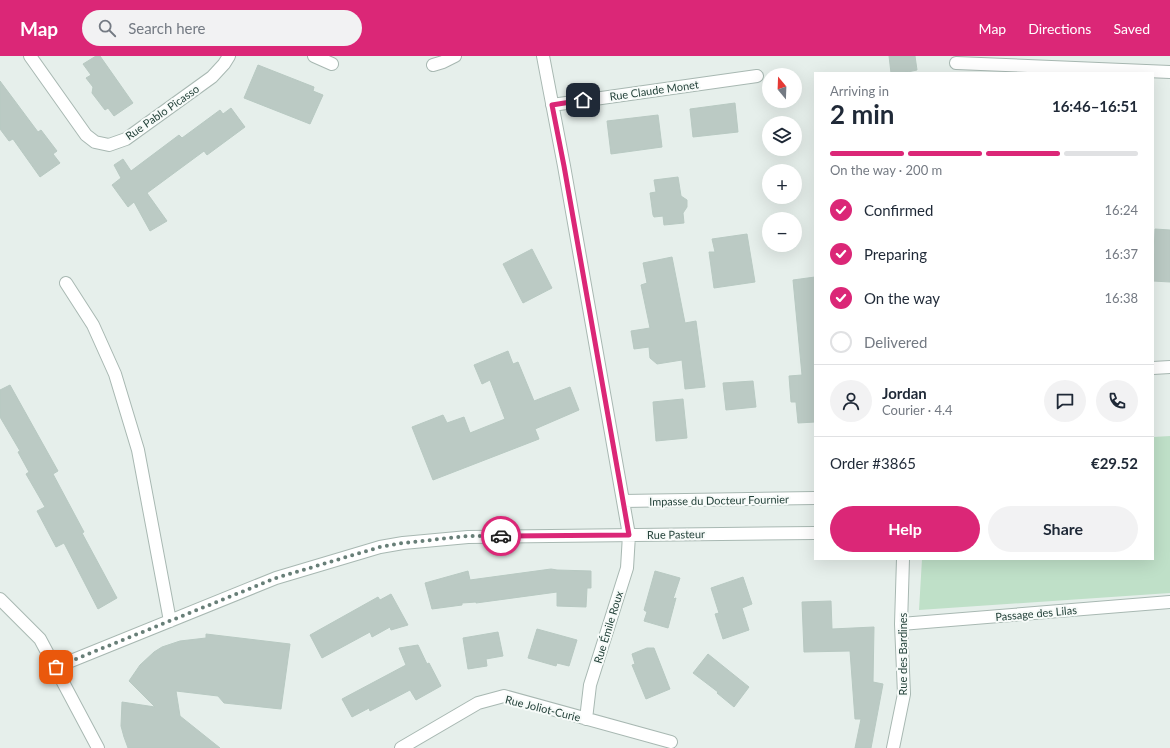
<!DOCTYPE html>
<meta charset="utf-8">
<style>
:root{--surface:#fff;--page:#f2f2f3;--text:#1f2937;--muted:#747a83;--line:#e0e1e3;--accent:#db2777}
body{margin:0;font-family:Lato,sans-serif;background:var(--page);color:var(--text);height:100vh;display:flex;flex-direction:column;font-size:15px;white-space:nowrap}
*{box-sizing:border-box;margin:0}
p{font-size:13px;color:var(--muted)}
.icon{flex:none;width:22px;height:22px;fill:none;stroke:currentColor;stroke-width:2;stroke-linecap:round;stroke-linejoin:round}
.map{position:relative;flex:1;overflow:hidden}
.details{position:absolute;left:814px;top:16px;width:340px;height:488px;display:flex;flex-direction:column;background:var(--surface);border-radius:0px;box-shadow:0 4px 16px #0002}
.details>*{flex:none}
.needle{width:26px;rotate:341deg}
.controls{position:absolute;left:762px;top:12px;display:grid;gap:8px}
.controls a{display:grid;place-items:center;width:40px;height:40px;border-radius:50%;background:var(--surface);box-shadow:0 4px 16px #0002;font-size:20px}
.pin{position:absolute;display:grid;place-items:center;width:34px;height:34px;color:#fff;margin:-17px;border-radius:8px;box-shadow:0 2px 6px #0006}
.courier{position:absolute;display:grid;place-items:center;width:40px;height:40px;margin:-20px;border:3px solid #db2777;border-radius:50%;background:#fff;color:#222;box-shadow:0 1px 5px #0007}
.headline em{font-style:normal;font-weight:700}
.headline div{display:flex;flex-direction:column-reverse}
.headline{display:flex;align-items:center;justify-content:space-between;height:68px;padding:0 16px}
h1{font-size:26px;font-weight:700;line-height:30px}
.bar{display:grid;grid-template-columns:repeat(4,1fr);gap:6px 4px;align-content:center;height:48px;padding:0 16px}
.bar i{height:5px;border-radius:3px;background:var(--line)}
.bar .on{background:var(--accent)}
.bar p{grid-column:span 4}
.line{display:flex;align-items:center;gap:10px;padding:0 16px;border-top:1px solid var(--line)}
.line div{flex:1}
.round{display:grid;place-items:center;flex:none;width:42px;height:42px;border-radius:21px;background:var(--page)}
ol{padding:0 16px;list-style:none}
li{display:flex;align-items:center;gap:12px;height:44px}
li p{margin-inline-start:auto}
li .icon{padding:4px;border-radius:50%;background:var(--accent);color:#fff;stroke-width:4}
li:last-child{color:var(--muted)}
li i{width:22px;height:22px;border:2px solid var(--line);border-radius:50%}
.action{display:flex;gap:8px;margin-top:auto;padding:8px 16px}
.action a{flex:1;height:46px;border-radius:24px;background:var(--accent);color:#fff;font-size:16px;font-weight:700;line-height:46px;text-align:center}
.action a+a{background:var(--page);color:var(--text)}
header{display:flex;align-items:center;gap:24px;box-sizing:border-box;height:56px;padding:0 20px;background:var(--accent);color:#fff}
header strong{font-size:19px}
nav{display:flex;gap:22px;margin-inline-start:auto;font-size:14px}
.search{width:280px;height:36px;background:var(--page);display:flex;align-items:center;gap:10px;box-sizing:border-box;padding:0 14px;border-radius:22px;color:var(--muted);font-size:15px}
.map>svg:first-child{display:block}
.green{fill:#bfe0c8}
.building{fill:#bbcac4;stroke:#b8c9c2}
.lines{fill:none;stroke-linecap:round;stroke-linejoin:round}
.minor-casing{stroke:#a8b8b2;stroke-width:14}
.minor{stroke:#fff;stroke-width:12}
.done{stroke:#687f78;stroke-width:4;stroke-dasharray:0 7.2}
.route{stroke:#db2777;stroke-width:5}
.labels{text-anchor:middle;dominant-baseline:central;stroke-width:4;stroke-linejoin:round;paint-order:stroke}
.street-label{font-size:11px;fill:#24423a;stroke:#f7fbf9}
</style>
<header>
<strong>Map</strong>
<div class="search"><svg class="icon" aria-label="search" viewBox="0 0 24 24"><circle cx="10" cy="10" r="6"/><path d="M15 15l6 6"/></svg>Search here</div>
<nav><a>Map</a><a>Directions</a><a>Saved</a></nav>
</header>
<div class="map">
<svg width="1170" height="692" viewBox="0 0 1170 692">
<rect width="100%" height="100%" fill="#e6efeb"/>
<path class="green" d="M 1170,380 L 1170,537 L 919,554 L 922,503 L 1153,503 L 1153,381 Z"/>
<path class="building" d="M 96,0 L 100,0 L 133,47 L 114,60 L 108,52 L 105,54 L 92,37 L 93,31 L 86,22 L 91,19 L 83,8 Z
M 889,0 L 915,0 L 917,14 L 903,17 L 891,17 Z
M 258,9 L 314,31 L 313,35 L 323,39 L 310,68 L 244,42 Z
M 0,25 L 38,76 L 41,74 L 57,95 L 53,98 L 60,107 L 40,121 L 13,83 L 9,85 L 0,73 Z
M 735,47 L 738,76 L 693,81 L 690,53 Z
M 231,52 L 245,71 L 207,99 L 204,95 L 147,137 L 167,165 L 150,175 L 134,146 L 128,151 L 112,129 L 121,122 L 114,109 L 123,103 L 131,115 L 179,79 L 182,82 L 220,54 L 223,58 Z
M 658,59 L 662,91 L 611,98 L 607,65 Z
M 678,121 L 681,140 L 687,144 L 687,151 L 683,157 L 684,167 L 664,169 L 663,160 L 654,161 L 653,159 L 650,137 L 656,136 L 654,124 Z
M 1155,173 L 1170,174 L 1170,226 L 1153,225 Z
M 747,178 L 755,226 L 714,232 L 709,196 L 715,196 L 712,183 Z
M 532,193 L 552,232 L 523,247 L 503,208 Z
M 672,201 L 685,267 L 696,265 L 705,331 L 685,333 L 682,304 L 657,308 L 650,302 L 649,291 L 634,293 L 631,275 L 650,272 L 641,229 L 647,227 L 643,207 Z
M 815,221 L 815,366 L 798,367 L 796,346 L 791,346 L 789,320 L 802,319 L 793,224 Z
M 508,295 L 513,308 L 518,306 L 534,345 L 570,331 L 579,354 L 535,373 L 539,383 L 433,424 L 412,371 L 443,359 L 447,367 L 464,361 L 470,377 L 505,363 L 490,324 L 482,328 L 474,309 Z
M 753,325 L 756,351 L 726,354 L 723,327 Z
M 10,329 L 58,415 L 53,418 L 84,476 L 82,477 L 117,542 L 98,553 L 64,487 L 56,491 L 37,455 L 45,451 L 26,418 L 29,416 L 18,396 L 20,395 L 0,361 L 0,334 Z
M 683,343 L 687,382 L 656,385 L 653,346 Z
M 551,513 L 557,514 L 591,515 L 591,532 L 587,532 L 586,551 L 557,550 L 557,536 L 476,547 L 476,546 L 462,547 L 462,549 L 432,553 L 425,527 L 468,515 L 470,524 Z
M 655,515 L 680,522 L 673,543 L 676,542 L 668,572 L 644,565 L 647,556 L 644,554 Z
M 743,521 L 752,548 L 742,552 L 749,574 L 723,583 L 715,558 L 719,557 L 711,532 Z
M 391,538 L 408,569 L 391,574 L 390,571 L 372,581 L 370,576 L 322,602 L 310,579 L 378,541 L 380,544 Z
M 831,545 L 832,573 L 874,571 L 873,626 L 883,628 L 871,692 L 855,692 L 861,663 L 855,663 L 850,595 L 804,596 L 802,546 Z
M 537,573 L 577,584 L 569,610 L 557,607 L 556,610 L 528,602 Z
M 498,576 L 503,600 L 486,603 L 487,610 L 468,613 L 463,582 Z
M 206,578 L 290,588 L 281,653 L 224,647 L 218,640 L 176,635 L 180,660 L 220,692 L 128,692 L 124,681 L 121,670 L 122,646 L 155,651 L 129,625 L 140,609 L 154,596 L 162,591 L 180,585 L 206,582 Z
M 418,589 L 427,608 L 429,607 L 441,630 L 416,644 L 410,634 L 370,655 L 369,652 L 352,661 L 342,643 L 406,609 L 399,592 Z
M 647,592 L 654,592 L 670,633 L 646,643 L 632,609 L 635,608 L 632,598 Z
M 708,598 L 749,631 L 734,651 L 717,637 L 718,636 L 693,617 Z"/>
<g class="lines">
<defs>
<path id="minor" d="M 30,0 L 86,79 L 95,86 L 109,89 L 126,83 L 212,21 L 224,8 L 229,0
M 314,0 L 332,8
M 543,0 L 564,110 L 629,479 L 627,512 L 590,629 L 586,663
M 956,7 L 1170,16
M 433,9 L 443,6 L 455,0
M 552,49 L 757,20
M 66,227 L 93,269 L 115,318 L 138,394 L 170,565
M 1153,312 L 1170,311
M 623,445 L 815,442
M 0,543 L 40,583 L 98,692
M 901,568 L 1170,546
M 56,611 L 276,522 L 380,491 L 403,487 L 468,481 L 815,477
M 401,692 L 478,647 L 504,640 L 671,686
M 893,692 L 904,638 L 901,568 L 903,503"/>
</defs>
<use href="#minor" class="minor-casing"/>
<use href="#minor" class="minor"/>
</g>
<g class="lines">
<path class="done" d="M 56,611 L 276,522 L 380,491 L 403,487 L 468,480 L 501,480"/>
<path class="route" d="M 501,480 L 629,479 L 564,110 L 552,49 L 583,44"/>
</g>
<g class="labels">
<g class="street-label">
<text transform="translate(654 34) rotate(-8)">Rue Claude Monet</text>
<text transform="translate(162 56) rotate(-35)">Rue Pablo Picasso</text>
<text transform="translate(719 444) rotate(-1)">Impasse du Docteur Fournier</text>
<text transform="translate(676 478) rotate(-1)">Rue Pasteur</text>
<text transform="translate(1036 557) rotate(-5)">Passage des Lilas</text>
<text transform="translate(608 571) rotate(-73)">Rue Émile Roux</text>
<text transform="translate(902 598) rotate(-90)">Rue des Bardines</text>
<text transform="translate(543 652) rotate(14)">Rue Joliot-Curie</text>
</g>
</g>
</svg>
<div class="controls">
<a><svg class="needle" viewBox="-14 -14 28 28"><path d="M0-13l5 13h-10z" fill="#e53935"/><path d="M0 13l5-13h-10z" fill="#747a83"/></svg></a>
<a><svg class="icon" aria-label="layers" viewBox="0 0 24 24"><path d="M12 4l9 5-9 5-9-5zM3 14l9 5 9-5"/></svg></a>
<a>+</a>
<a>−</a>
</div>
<div class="pin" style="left:56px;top:611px;background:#ea580c"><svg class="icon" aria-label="bag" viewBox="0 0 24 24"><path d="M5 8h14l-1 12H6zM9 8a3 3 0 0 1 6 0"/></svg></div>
<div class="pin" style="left:583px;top:44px;background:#1f2937"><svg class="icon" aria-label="home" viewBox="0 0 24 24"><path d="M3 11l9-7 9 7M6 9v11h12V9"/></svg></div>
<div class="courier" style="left:501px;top:480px"><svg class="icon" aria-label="car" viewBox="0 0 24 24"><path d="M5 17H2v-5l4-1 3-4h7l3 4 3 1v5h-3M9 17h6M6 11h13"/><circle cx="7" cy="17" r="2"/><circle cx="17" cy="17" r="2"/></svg></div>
<section class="details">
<div class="headline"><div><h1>2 min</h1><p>Arriving in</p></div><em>16:46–16:51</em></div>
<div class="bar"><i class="on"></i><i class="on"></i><i class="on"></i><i></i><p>On the way · 200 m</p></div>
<ol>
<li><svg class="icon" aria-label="check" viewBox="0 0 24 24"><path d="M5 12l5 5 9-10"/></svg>Confirmed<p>16:24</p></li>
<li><svg class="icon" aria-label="check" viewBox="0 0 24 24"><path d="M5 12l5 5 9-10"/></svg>Preparing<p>16:37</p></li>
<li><svg class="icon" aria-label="check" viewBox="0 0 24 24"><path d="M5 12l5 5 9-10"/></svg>On the way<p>16:38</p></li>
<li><i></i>Delivered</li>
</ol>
<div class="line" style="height:72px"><a class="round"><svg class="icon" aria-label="person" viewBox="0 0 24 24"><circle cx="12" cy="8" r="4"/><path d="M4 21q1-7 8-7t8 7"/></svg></a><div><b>Jordan</b><p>Courier · 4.4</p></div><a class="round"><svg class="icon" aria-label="chat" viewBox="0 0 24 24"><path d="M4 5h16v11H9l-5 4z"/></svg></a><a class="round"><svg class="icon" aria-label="phone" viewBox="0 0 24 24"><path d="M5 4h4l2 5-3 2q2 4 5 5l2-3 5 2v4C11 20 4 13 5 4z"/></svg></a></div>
<div class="line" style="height:52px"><div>Order #3865</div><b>€29.52</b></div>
<div class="action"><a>Help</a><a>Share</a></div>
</section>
</div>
